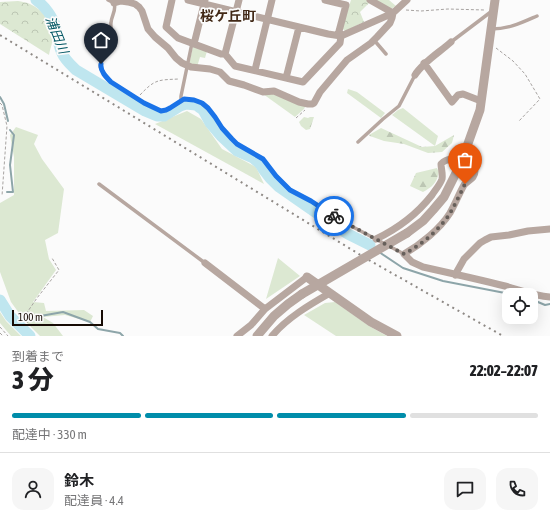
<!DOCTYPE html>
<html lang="ja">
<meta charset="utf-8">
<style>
:root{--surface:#fff;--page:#f6f6f6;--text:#202124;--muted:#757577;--line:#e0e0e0;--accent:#008daa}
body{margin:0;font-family:"Asap Condensed","Noto Sans JP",sans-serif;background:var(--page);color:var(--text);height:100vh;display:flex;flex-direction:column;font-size:15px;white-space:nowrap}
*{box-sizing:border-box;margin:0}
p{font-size:13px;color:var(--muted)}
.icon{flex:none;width:22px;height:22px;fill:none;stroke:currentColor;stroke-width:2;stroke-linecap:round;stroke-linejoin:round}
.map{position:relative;height:336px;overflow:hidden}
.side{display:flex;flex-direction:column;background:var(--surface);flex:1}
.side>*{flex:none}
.buttons{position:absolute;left:502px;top:288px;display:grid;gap:8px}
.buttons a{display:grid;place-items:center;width:36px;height:36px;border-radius:8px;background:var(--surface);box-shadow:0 4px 16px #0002;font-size:20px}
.scale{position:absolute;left:12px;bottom:10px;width:91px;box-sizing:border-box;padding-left:4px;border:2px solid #170c05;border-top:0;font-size:11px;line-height:14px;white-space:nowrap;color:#170c05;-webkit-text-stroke:3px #fbfbfb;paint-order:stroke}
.pin{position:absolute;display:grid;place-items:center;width:34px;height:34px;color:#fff;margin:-41px -17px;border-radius:50% 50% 50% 0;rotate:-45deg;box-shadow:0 0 4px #0007}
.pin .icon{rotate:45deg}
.courier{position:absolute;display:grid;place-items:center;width:40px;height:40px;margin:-20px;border:3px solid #1a73e8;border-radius:50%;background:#fff;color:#222;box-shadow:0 1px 5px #0007}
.overview em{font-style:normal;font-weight:800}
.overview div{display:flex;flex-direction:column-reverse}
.overview{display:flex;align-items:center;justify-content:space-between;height:68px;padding:0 12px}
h1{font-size:26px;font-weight:800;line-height:30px}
.bar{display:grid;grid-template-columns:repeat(4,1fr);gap:6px 4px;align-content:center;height:48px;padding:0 12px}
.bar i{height:5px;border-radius:3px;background:var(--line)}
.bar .on{background:var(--accent)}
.bar p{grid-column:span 4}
.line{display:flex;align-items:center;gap:10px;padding:0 12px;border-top:1px solid var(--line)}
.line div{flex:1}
.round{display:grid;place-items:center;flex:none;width:42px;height:42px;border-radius:12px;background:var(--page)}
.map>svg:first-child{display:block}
.grass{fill:#dce8d2}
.forest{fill:url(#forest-firs)}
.park{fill:url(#park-crowns)}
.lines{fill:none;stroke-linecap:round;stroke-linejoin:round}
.stream{stroke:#8da5a9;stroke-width:2}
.river{stroke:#bfe6ef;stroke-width:11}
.path{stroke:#a7a3a1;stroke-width:1;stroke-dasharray:3 2;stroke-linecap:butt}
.service{stroke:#b7a7a0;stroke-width:3.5}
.minor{stroke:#b7a7a0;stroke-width:7}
.tertiary{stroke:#b7a7a0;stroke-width:9}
.rail{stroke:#8e8985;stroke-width:2;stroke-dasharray:2 4;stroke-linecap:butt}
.tertiary-bridge{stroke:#b7a7a0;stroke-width:9}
.done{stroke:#67605b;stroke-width:4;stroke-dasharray:0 7.2}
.route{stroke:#1a73e8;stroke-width:5}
.labels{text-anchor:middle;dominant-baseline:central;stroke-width:3.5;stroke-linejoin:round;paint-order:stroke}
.water-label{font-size:13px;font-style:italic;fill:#035764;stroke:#fbfbfb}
.quarter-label{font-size:14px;font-weight:bold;fill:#412816;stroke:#fbfbfb}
</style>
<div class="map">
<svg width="550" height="336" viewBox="0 0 550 336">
<defs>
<pattern id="forest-firs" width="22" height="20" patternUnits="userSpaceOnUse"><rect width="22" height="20" fill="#dce8d2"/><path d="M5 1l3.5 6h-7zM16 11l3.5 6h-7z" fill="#bcc6b3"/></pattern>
<pattern id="park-crowns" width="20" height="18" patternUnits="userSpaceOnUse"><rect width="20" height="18" fill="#dce8d2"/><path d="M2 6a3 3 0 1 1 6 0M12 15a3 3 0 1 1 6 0" fill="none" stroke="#bcc6b3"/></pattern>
</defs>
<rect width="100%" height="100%" fill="#fbfbfb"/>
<path class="grass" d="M 373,0 L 389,0 L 396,6 L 391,9 Z
M 193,46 L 207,51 L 205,58 L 200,57 L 197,67 L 189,65 Z
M 348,89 L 357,92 L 385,113 L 381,118 L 347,93 Z
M 270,93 L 306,105 L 304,109 L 295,117 L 263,94 Z
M 403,108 L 438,136 L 435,146 L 392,115 L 398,110 Z
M 187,111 L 201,119 L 222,149 L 256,167 L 264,184 L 155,124 Z
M 16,127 L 38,135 L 34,144 L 42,159 L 64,189 L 58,233 L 45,240 L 49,259 L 56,270 L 33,302 L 44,303 L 46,311 L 84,310 L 93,316 L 90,322 L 65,315 L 43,317 L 53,323 L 63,336 L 40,336 L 24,320 L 11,302 L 0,272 L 0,203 L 14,195 L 14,157 L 10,135 Z
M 278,258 L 300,276 L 266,299 Z
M 335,302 L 369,326 L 387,336 L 336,336 L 304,315 L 325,303 Z
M 0,312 L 6,321 L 21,336 L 11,336 L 0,323 Z"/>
<path class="forest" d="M 310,117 L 314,117 L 310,129 L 306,130 L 301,126 L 299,122 L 304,117 L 308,118 Z
M 381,128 L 422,147 L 435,146 L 454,135 L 452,143 L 442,152 L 428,153 L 404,144 L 384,141 L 370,136 L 369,135 Z
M 437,168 L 439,172 C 437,183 432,187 423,192 L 410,186 L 416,173 Z"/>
<path class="park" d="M 351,0 L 367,0 L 369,3 L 360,12 L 364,22 L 345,31 L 342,28 Z
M 18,1 C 22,2 26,2 30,4 C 43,10 52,22 53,36 C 53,42 50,49 49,55 L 0,24 L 0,2 Z"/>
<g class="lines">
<path class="stream" d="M 0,97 L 4,104 L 8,121
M 7,192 L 13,192 L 10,165 L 14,135 L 10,130
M 370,245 L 374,248
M 379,252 L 403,268 L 443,281 L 505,293 L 511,295
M 531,299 L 545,305 L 550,304
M 29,318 L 63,312 L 90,322 L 98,329 L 120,333 L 123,336"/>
<path class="river" d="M 36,0 C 45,6 53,17 56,28 C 57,36 58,45 62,53 C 65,60 71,65 76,70 L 145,111 L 157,116 L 164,116 L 180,106 L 186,104 L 196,105 L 203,110 L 210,123 L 221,136 L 237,151 L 253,158 L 260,164 L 263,169 L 270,178 L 279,187 L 335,226 L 348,234 L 370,245
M 0,300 L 10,316 L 30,336"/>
<path class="path" d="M 406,10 L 421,11 L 448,9 L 485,10
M 496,48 L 513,61 L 525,74 L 540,99 L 519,121
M 140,95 C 155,79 158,80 179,79
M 0,103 L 2,105 L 7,126 L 2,196
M 296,118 L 305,110
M 32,326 L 26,321 L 26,314 L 37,298 L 59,270 L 52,258
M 0,327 L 8,336
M 0,333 L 3,336"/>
<path class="service" d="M 108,0 L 114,3 C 117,10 111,16 111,23 C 110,30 114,35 112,42 C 109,51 101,58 100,67 L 107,78 L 111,82 L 144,103 L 161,111 L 166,110 L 170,108 L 185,99 L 194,100 L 202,103 L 207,108 L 215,117 L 222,128 L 232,139 L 237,144 L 263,159 L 276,176 L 290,190 L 311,201 L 338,219 L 404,254
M 491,29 C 509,29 521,23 537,16
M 374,40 L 386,54
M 451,42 L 492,11
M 181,101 L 181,96 L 192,43
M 358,142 L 383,119 L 399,106 L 415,75
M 99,184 L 205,263"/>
<path class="minor" d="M 172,0 L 166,27 L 178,38 L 221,54 L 225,54
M 188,0 L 328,34 L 341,36 L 384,17 L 393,13 L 407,0
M 239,0 L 225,54 L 235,66 L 303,82 L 340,43 L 341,36
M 325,0 L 346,5 L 338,35
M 114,3 L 121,1 L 128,2 L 135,4 L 139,7 L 142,11 L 148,29 L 155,37 L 168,48 L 176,58 L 182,63 L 191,67 L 210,69 L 220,72 L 229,81 L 244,85 L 263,92 L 274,91 L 299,102 L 308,104 L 312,104 L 314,103 L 320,92 L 347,60 L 371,43 L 377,37 L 390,23 L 392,18 L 393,13 L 370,0
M 194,44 L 205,0
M 424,63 L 452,102 L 458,95 L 463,94 L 481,101
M 255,70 L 272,0
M 415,75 C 423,62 440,52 451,42
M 286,78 L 299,27
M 376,239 C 397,229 417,214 432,195 C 435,190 440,185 442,179 C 443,174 441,168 441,164 C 451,153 466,165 475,171 C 475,179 468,180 464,185 C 459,194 455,204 450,213 C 440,229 420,245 404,254 L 412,262 L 423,267 C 450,273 477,279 505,286 C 520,290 534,296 550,297
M 205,263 L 265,309
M 455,275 L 464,259 L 480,243 L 485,240 L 491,237 L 509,235 L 528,231 L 550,229
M 237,336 L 251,325 L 265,309 L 307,277
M 272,336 C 287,318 309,305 330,293"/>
<path class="tertiary" d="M 407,233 L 423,221 L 433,210 L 444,197 L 461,163 L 480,110 L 495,0
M 307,277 L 371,322 L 397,336
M 257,336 L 274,316 L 288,304 L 302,294"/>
<path class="rail" d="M 0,35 L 367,259 L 503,336"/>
<path class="tertiary-bridge" d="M 302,294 L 407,233"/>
</g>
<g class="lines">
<path class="done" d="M 334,216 L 357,229 L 404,254 C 421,245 438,231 449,215 C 455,205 460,194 465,184"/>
<path class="route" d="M 101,64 C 100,71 106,77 111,82 L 144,103 L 161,111 L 166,110 L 170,108 L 184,99 L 194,100 L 202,103 L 208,108 L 215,117 L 222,128 L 232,139 L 237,144 L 263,159 L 276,176 L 290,190 L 311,201 L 334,216"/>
</g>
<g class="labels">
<g class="water-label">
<text transform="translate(57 35) rotate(68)">浦田川</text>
</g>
<g class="quarter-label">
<text x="228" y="16">桜ケ丘町</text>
</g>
</g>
</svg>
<div class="buttons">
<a><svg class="icon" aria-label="locate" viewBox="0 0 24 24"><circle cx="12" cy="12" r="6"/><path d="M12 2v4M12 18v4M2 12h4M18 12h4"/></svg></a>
</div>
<div class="scale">100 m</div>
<div class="pin" style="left:465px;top:184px;background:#ea580c"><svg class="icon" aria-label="bag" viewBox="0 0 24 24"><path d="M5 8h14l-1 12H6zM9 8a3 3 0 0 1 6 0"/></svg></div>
<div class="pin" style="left:101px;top:64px;background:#1f2937"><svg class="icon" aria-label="home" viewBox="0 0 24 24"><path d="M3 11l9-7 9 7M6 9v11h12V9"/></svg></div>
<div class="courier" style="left:334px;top:216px"><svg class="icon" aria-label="bike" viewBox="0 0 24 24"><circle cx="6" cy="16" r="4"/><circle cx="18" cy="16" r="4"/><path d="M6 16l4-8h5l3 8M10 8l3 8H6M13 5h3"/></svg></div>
</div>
<section class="side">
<div class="overview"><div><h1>3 分</h1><p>到着まで</p></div><em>22:02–22:07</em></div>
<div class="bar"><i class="on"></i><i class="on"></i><i class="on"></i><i></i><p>配達中 · 330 m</p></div>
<div class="line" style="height:72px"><a class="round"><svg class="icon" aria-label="person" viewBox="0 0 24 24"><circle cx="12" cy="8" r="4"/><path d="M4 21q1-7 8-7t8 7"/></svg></a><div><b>鈴木</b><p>配達員 · 4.4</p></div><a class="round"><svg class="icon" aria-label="chat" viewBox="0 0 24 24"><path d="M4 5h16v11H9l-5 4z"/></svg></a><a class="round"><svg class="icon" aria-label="phone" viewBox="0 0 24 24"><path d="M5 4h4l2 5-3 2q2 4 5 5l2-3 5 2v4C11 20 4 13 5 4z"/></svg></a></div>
</section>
